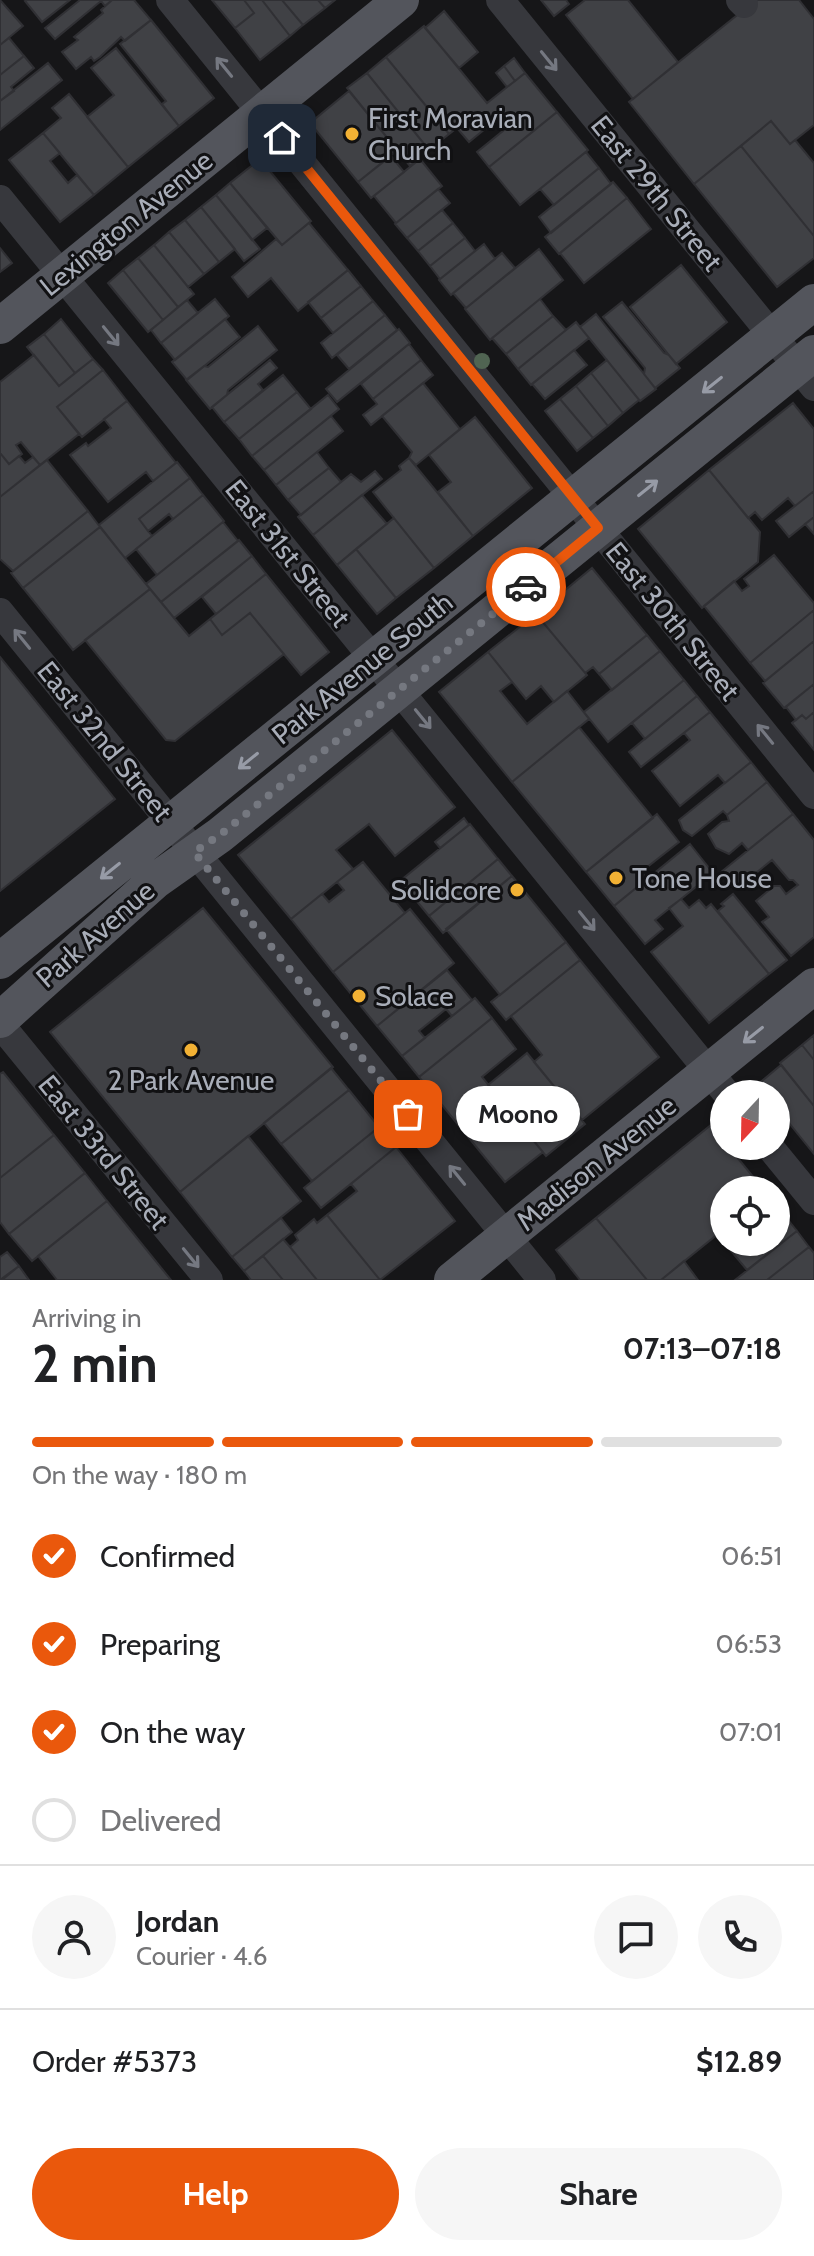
<!DOCTYPE html>
<meta charset="utf-8">
<style>
:root{--surface:#fff;--page:#f6f6f6;--text:#202124;--muted:#757577;--line:#e0e0e0;--accent:#ea580c}
body{margin:0;font-family:Cabin,sans-serif;background:var(--page);color:var(--text);height:100vh;display:flex;flex-direction:column;font-size:30px;white-space:nowrap}
*{box-sizing:border-box;margin:0}
p{font-size:26px;color:var(--muted)}
.icon{flex:none;width:44px;height:44px;fill:none;stroke:currentColor;stroke-width:2;stroke-linecap:round;stroke-linejoin:round}
.map{position:relative;height:1280px;overflow:hidden}
.side{display:flex;flex-direction:column;background:var(--surface);flex:1}
.side>*{flex:none}
.needle{width:52px;rotate:202deg}
.controls{position:absolute;left:710px;top:1080px;display:grid;gap:16px}
.controls a{display:grid;place-items:center;width:80px;height:80px;border-radius:50%;background:var(--surface);box-shadow:0 2px 6px #0004;font-size:40px}
.pin{position:absolute;display:grid;place-items:center;width:68px;height:68px;color:#fff;margin:-34px;border-radius:16px;box-shadow:0 4px 12px #0006}
.courier{position:absolute;display:grid;place-items:center;width:80px;height:80px;margin:-40px;border:6px solid #ea580c;border-radius:50%;background:#fff;color:#222;box-shadow:0 2px 10px #0007}
.bubble{position:absolute;height:56px;border-radius:28px;background:var(--surface);box-shadow:0 2px 6px #0004;font-size:26px;font-weight:700;line-height:56px;text-align:center}
.headline em{font-style:normal;font-weight:700}
.headline div{display:flex;flex-direction:column-reverse}
.headline{display:flex;align-items:center;justify-content:space-between;height:136px;padding:0 32px}
h1{font-size:52px;font-weight:700;line-height:60px}
.bar{display:grid;grid-template-columns:repeat(4,1fr);gap:12px 8px;align-content:center;height:96px;padding:0 32px}
.bar i{height:10px;border-radius:6px;background:var(--line)}
.bar .selected{background:var(--accent)}
.bar p{grid-column:span 4}
.line{display:flex;align-items:center;gap:20px;padding:0 32px;border-top:2px solid var(--line)}
.line div{flex:1}
.round{display:grid;place-items:center;flex:none;width:84px;height:84px;border-radius:42px;background:var(--page)}
ol{padding:0 32px;list-style:none}
li{display:flex;align-items:center;gap:24px;height:88px}
li p{margin-inline-start:auto}
li .icon{padding:8px;border-radius:50%;background:var(--accent);color:#fff;stroke-width:4}
li:last-child{color:var(--muted)}
li i{width:44px;height:44px;border:4px solid var(--line);border-radius:50%}
.action{display:flex;gap:16px;margin-top:auto;padding:16px 32px}
.action a{flex:1;height:92px;border-radius:48px;background:var(--accent);color:#fff;font-size:32px;font-weight:700;line-height:92px;text-align:center}
.action a+a{background:var(--page);color:var(--text)}
.map>svg:first-child{display:block}
.building{fill:#404145;stroke:#303034;stroke-width:2}
.lines{fill:none;stroke-linecap:round;stroke-linejoin:round}
.minor{stroke:#37383d;stroke-width:28}
.major{stroke:#53555c;stroke-width:36}
.tree{fill:#506452}
.oneway{stroke:#757881}
.oneway2{stroke:#979ba6}
.done{stroke:#757880;stroke-width:8;stroke-dasharray:0 14.4}
.route{stroke:#ea580c;stroke-width:10}
.poi-dot{fill:#f2b134;stroke:#111113;stroke-width:3}
.labels{text-anchor:middle;dominant-baseline:central;stroke-width:6;stroke-linejoin:round;paint-order:stroke}
.poi-label{font-size:28px;fill:#a8adb8;stroke:#111113;text-anchor:start}
.street-label{font-size:28px;fill:#a8adb8;stroke:#111113}
</style>
<div class="map">
<svg width="814" height="1280" viewBox="0 0 814 1280">
<rect width="100%" height="100%" fill="#161618"/>
<path class="building" d="M 0,0 L 23,26 L 0,45 Z
M 27,0 L 70,0 L 42,22 L 25,1 Z
M 80,0 L 112,0 L 105,6 L 101,1 L 55,39 L 45,28 Z
M 112,0 L 134,0 L 151,20 L 125,41 L 121,37 L 100,57 L 94,61 L 91,57 L 76,69 L 62,52 L 78,40 L 74,37 L 103,13 L 101,10 Z
M 212,0 L 244,0 L 254,13 L 235,28 Z
M 244,0 L 262,0 L 290,36 L 260,60 L 235,28 L 254,13 Z
M 262,0 L 282,0 L 303,25 L 290,36 Z
M 282,0 L 318,0 L 325,8 L 303,25 Z
M 318,0 L 335,0 L 325,8 Z
M 541,0 L 566,0 L 569,4 L 554,16 Z
M 585,0 L 628,0 L 678,62 L 633,99 L 566,15 Z
M 756,0 L 799,0 L 814,19 L 814,125 L 790,144 L 771,121 L 694,184 L 629,102 Z
M 444,11 L 478,52 L 459,68 L 425,28 Z
M 151,20 L 214,98 L 179,126 L 162,104 L 166,101 L 120,44 Z
M 424,26 L 487,103 L 525,73 L 557,112 L 489,167 L 477,152 L 504,130 L 496,120 L 469,142 L 457,128 L 449,134 L 386,57 Z
M 9,38 L 24,56 L 0,75 L 0,45 Z
M 116,48 L 179,126 L 128,167 L 87,117 L 114,95 L 91,68 Z
M 24,56 L 34,68 L 11,87 L 14,91 L 0,101 L 0,75 Z
M 386,57 L 449,134 L 429,150 L 367,73 Z
M 514,58 L 525,73 L 515,81 L 504,66 Z
M 48,63 L 62,80 L 0,130 L 0,101 Z
M 504,66 L 515,81 L 507,87 L 496,73 Z
M 367,73 L 429,150 L 410,166 L 347,88 Z
M 349,91 L 394,146 L 392,148 L 395,152 L 358,182 L 310,123 Z
M 69,94 L 128,167 L 94,195 L 43,133 L 61,118 L 52,108 Z
M 557,112 L 588,150 L 520,205 L 489,167 Z
M 771,121 L 790,144 L 795,140 L 814,163 L 814,236 L 741,146 Z
M 43,133 L 60,153 L 50,161 L 68,183 L 77,175 L 94,195 L 60,222 L 9,160 Z
M 741,146 L 814,236 L 814,258 L 777,287 L 694,184 Z
M 586,152 L 599,168 L 554,205 L 540,189 Z
M 391,156 L 404,172 L 371,198 L 358,182 Z
M 260,159 L 311,221 L 282,245 L 230,183 Z
M 420,159 L 442,186 L 396,223 L 374,196 Z
M 599,168 L 611,184 L 551,233 L 539,217 Z
M 613,182 L 627,198 L 559,254 L 545,237 Z
M 230,183 L 267,228 L 252,240 L 216,195 Z
M 438,189 L 450,203 L 407,238 L 395,224 Z
M 216,195 L 260,249 L 244,261 L 201,207 Z
M 627,198 L 651,229 L 584,283 L 560,253 Z
M 201,207 L 235,249 L 219,262 L 185,220 Z
M 442,210 L 453,223 L 418,251 L 407,238 Z
M 185,220 L 219,262 L 204,274 L 169,232 Z
M 309,223 L 348,270 L 298,311 L 271,278 L 248,297 L 232,277 L 276,239 L 282,245 Z
M 453,223 L 465,238 L 430,266 L 418,251 Z
M 169,232 L 204,274 L 188,287 L 154,245 Z
M 465,238 L 475,251 L 440,279 L 430,266 Z
M 484,244 L 495,259 L 451,295 L 439,280 Z
M 154,245 L 194,294 L 178,307 L 138,258 Z
M 0,248 L 12,263 L 0,272 Z
M 539,249 L 563,280 L 490,340 L 465,309 Z
M 502,253 L 515,268 L 466,308 L 453,293 Z
M 138,258 L 178,307 L 163,320 L 123,270 Z
M 681,265 L 727,322 L 676,364 L 630,307 Z
M 123,270 L 163,320 L 148,332 L 108,283 Z
M 348,270 L 361,286 L 321,318 L 308,302 Z
M 361,286 L 373,301 L 333,333 L 321,318 Z
M 215,299 L 229,316 L 175,360 L 161,343 Z
M 540,299 L 553,316 L 506,354 L 492,338 Z
M 187,300 L 198,313 L 161,343 L 151,330 Z
M 373,301 L 385,315 L 332,358 L 321,343 Z
M 622,302 L 664,353 L 669,355 L 680,368 L 655,388 L 644,374 L 645,368 L 603,317 Z
M 596,314 L 656,389 L 640,401 L 580,327 Z
M 385,315 L 397,330 L 349,369 L 337,355 Z
M 553,316 L 566,330 L 518,369 L 506,354 Z
M 61,319 L 93,359 L 75,373 L 44,334 Z
M 225,319 L 240,337 L 187,380 L 172,362 Z
M 576,322 L 589,338 L 531,385 L 518,369 Z
M 258,326 L 277,350 L 228,390 L 227,395 L 210,409 L 186,380 L 204,366 L 208,367 Z
M 399,329 L 410,343 L 337,402 L 326,389 Z
M 44,334 L 75,373 L 59,386 L 27,347 Z
M 409,344 L 421,360 L 373,399 L 361,384 Z
M 574,350 L 587,365 L 545,399 L 532,384 Z
M 34,355 L 59,386 L 93,359 L 103,370 L 57,407 L 79,434 L 40,465 L 21,442 L 16,445 L 22,454 L 9,464 L 0,453 L 0,382 Z
M 270,360 L 277,368 L 258,384 L 263,390 L 224,422 L 212,407 Z
M 421,360 L 433,375 L 371,425 L 363,415 L 377,404 L 373,399 Z
M 607,360 L 639,400 L 623,413 L 591,373 Z
M 103,370 L 127,401 L 82,437 L 57,407 Z
M 591,373 L 623,413 L 608,426 L 576,386 Z
M 283,375 L 297,392 L 239,439 L 224,422 Z
M 423,383 L 460,429 L 416,465 L 409,458 L 412,452 L 382,416 Z
M 576,386 L 608,426 L 593,438 L 560,399 Z
M 297,392 L 311,409 L 252,456 L 239,439 Z
M 328,395 L 339,409 L 264,470 L 252,456 Z
M 560,399 L 593,438 L 577,451 L 545,411 Z
M 127,401 L 176,463 L 153,481 L 146,472 L 108,502 L 70,455 L 86,443 L 88,446 L 111,428 L 104,419 Z
M 793,403 L 814,429 L 814,491 L 795,506 L 788,498 L 762,520 L 755,512 L 748,518 L 709,470 Z
M 331,416 L 343,431 L 276,485 L 264,470 Z
M 475,417 L 532,488 L 473,536 L 438,492 L 451,482 L 429,455 Z
M 317,452 L 329,468 L 288,500 L 276,485 Z
M 0,453 L 9,464 L 19,456 L 25,463 L 33,457 L 40,465 L 0,497 Z
M 409,458 L 473,536 L 434,568 L 373,492 L 401,470 L 399,466 Z
M 47,460 L 88,511 L 13,571 L 0,559 L 0,497 Z
M 177,462 L 190,478 L 139,519 L 152,536 L 125,558 L 99,525 Z
M 329,468 L 341,482 L 301,515 L 288,500 Z
M 709,470 L 760,532 L 758,562 L 702,608 L 638,529 Z
M 375,471 L 382,479 L 313,535 L 298,517 L 351,474 L 361,482 Z
M 190,478 L 203,495 L 173,519 L 169,514 L 148,531 L 139,519 Z
M 814,491 L 814,517 L 789,537 L 776,521 Z
M 203,495 L 224,521 L 157,575 L 136,549 Z
M 362,495 L 387,524 L 337,565 L 313,535 Z
M 88,511 L 100,527 L 23,588 L 11,573 Z
M 814,517 L 814,534 L 805,524 Z
M 394,518 L 434,568 L 396,598 L 356,549 Z
M 223,522 L 238,541 L 161,602 L 146,584 Z
M 100,527 L 150,589 L 73,650 L 23,588 Z
M 239,540 L 252,556 L 174,618 L 161,602 Z
M 356,549 L 396,598 L 377,614 L 337,565 Z
M 774,555 L 814,603 L 814,610 L 750,663 L 704,606 L 734,581 L 742,591 L 749,586 L 744,579 Z
M 252,556 L 266,574 L 216,614 L 202,597 Z
M 592,568 L 647,635 L 599,674 L 593,667 L 585,673 L 536,614 Z
M 266,574 L 329,652 L 301,675 L 250,613 L 222,635 L 210,619 Z
M 150,589 L 189,636 L 210,619 L 222,635 L 250,613 L 284,654 L 175,741 L 166,740 L 85,640 Z
M 814,610 L 814,641 L 765,681 L 750,663 Z
M 536,614 L 587,675 L 554,702 L 541,686 L 526,699 L 488,652 Z
M 647,635 L 660,651 L 612,690 L 599,674 Z
M 814,641 L 814,684 L 784,708 L 763,683 Z
M 660,651 L 684,680 L 608,742 L 584,712 Z
M 488,652 L 512,682 L 500,691 L 527,724 L 567,691 L 589,719 L 512,782 L 439,692 Z
M 0,657 L 115,799 L 0,891 Z
M 684,680 L 697,696 L 645,739 L 632,723 Z
M 814,684 L 814,712 L 806,719 L 802,715 L 796,720 L 786,707 Z
M 697,696 L 710,712 L 641,767 L 629,752 Z
M 710,712 L 751,762 L 725,783 L 718,775 L 680,806 L 652,771 L 690,740 L 684,733 Z
M 814,712 L 814,750 L 792,723 L 802,715 L 806,719 Z
M 579,727 L 653,818 L 586,872 L 512,782 Z
M 392,730 L 455,807 L 395,856 L 369,824 L 336,850 L 353,869 L 291,919 L 238,855 Z
M 751,762 L 767,782 L 727,815 L 723,811 L 692,836 L 683,830 L 679,820 Z
M 767,782 L 793,814 L 748,850 L 742,843 L 729,854 L 716,848 L 708,834 L 722,822 L 729,821 L 727,815 Z
M 657,814 L 679,842 L 641,872 L 647,879 L 614,906 L 586,872 Z
M 793,814 L 814,840 L 814,937 L 791,956 L 762,922 L 769,917 L 756,901 L 774,886 L 780,886 L 786,894 L 798,885 L 793,880 L 789,880 L 772,860 L 736,889 L 721,872 Z
M 464,818 L 469,825 L 440,848 L 435,842 Z
M 470,824 L 498,859 L 429,916 L 400,881 Z
M 690,844 L 713,873 L 655,920 L 663,929 L 645,944 L 614,906 Z
M 498,859 L 512,876 L 443,933 L 429,916 Z
M 363,862 L 405,913 L 333,972 L 291,919 L 322,894 L 329,902 L 344,890 L 337,882 Z
M 512,876 L 566,942 L 500,995 L 446,929 Z
M 733,894 L 787,960 L 769,974 L 718,911 L 724,906 L 721,904 Z
M 681,899 L 689,908 L 699,900 L 706,908 L 711,904 L 769,974 L 709,1023 L 651,952 L 683,926 L 669,908 Z
M 203,908 L 333,1067 L 180,1192 L 50,1032 Z
M 410,909 L 454,963 L 377,1026 L 333,972 Z
M 566,942 L 580,960 L 506,1020 L 491,1002 Z
M 580,960 L 659,1057 L 582,1120 L 534,1062 L 542,1055 L 511,1016 Z
M 447,970 L 472,1000 L 452,1016 L 446,1009 L 419,1031 L 425,1038 L 402,1056 L 377,1026 Z
M 475,998 L 492,1018 L 419,1077 L 402,1056 Z
M 492,1018 L 516,1049 L 482,1077 L 543,1152 L 505,1182 L 419,1077 Z
M 814,1035 L 814,1060 L 802,1045 Z
M 802,1045 L 814,1060 L 814,1106 L 780,1063 Z
M 527,1053 L 585,1124 L 546,1156 L 488,1085 Z
M 781,1065 L 814,1106 L 814,1154 L 776,1107 L 776,1094 L 765,1094 L 757,1085 Z
M 331,1068 L 349,1090 L 281,1144 L 264,1123 Z
M 3,1072 L 54,1135 L 0,1178 L 0,1074 Z
M 349,1090 L 379,1127 L 312,1181 L 281,1144 Z
M 711,1125 L 724,1140 L 724,1146 L 728,1146 L 764,1190 L 724,1190 L 724,1241 L 718,1234 L 661,1280 L 647,1280 L 596,1218 Z
M 379,1127 L 396,1147 L 321,1208 L 304,1188 Z
M 54,1135 L 85,1173 L 9,1234 L 0,1222 L 0,1178 Z
M 248,1136 L 301,1201 L 232,1257 L 180,1192 Z
M 396,1147 L 455,1221 L 380,1280 L 327,1215 L 357,1191 L 351,1184 Z
M 85,1173 L 107,1201 L 32,1261 L 9,1234 Z
M 107,1201 L 171,1280 L 57,1280 L 38,1256 Z
M 781,1211 L 797,1231 L 747,1270 L 731,1251 L 742,1242 L 776,1242 L 776,1215 Z
M 327,1215 L 380,1280 L 317,1280 L 290,1247 L 298,1240 L 295,1235 L 314,1219 L 317,1223 Z
M 281,1218 L 292,1232 L 244,1271 L 232,1257 Z
M 596,1218 L 647,1280 L 580,1280 L 556,1250 Z
M 797,1231 L 809,1247 L 767,1280 L 735,1280 Z
M 283,1239 L 290,1247 L 317,1280 L 283,1280 L 263,1256 Z
M 724,1242 L 742,1242 L 731,1251 Z
M 809,1247 L 814,1253 L 814,1280 L 767,1280 Z
M 7,1252 L 19,1266 L 0,1280 L 0,1257 Z
M 263,1256 L 283,1280 L 251,1280 L 244,1271 Z
M 684,1261 L 698,1280 L 661,1280 Z
M 19,1266 L 29,1280 L 2,1280 Z"/>
<g class="lines">
<path class="minor" d="M 170,0 L 814,795
M 500,0 L 814,387
M 740,0 L 744,4
M 0,199 L 727,1094
M 0,612 L 542,1280
M 0,1024 L 209,1280
M 769,1146 L 814,1201"/>
<path class="major" d="M 0,326 L 401,0
M 0,961 L 814,302
M 0,1020 L 155,881 L 220,835 L 814,353
M 452,1280 L 814,986"/>
</g>
<circle class="tree" cx="482" cy="361" r="8"/>
<defs><path id="oneway-shaft" d="M-6 0H5M1.5-3L5.5 0L1.5 3" fill="none" stroke-width="1.6" stroke-linecap="round" stroke-linejoin="round" transform="scale(2)"/></defs>
<g class="oneway">
<use href="#oneway-shaft" transform="translate(549 61) rotate(51)"/>
<use href="#oneway-shaft" transform="translate(224 67) rotate(-129)"/>
<use href="#oneway-shaft" transform="translate(111 336) rotate(51)"/>
<use href="#oneway-shaft" transform="translate(22 639) rotate(-129)"/>
<use href="#oneway-shaft" transform="translate(423 719) rotate(51)"/>
<use href="#oneway-shaft" transform="translate(765 734) rotate(-129)"/>
<use href="#oneway-shaft" transform="translate(587 921) rotate(51)"/>
<use href="#oneway-shaft" transform="translate(457 1175) rotate(-129)"/>
<use href="#oneway-shaft" transform="translate(191 1258) rotate(51)"/>
</g>
<g class="oneway2">
<use href="#oneway-shaft" transform="translate(712 385) rotate(141)"/>
<use href="#oneway-shaft" transform="translate(648 488) rotate(-39)"/>
<use href="#oneway-shaft" transform="translate(248 761) rotate(141)"/>
<use href="#oneway-shaft" transform="translate(110 871) rotate(141)"/>
<use href="#oneway-shaft" transform="translate(753 1035) rotate(141)"/>
</g>
<g class="lines">
<path class="done" d="M 408,1114 L 194,852 L 220,835 L 526,587"/>
<path class="route" d="M 282,138 L 598,528 L 526,587"/>
</g>
<g class="poi-dot">
<circle cx="352" cy="134" r="8"/>
<circle cx="616" cy="878" r="8"/>
<circle cx="517" cy="890" r="8"/>
<circle cx="359" cy="996" r="8"/>
<circle cx="191" cy="1050" r="8"/>
</g>
<g class="labels">
<g class="poi-label">
<text x="368" y="118">First Moravian<tspan x="368" dy="32">Church</tspan></text>
<text x="632" y="878">Tone House</text>
<text x="501" y="890" text-anchor="end">Solidcore</text>
<text x="375" y="996">Solace</text>
<text x="191" y="1080" text-anchor="middle">2 Park Avenue</text>
</g>
<g class="street-label">
<text transform="translate(657 193) rotate(51)">East 29th Street</text>
<text transform="translate(126 223) rotate(-39)">Lexington Avenue</text>
<text transform="translate(288 553) rotate(51)">East 31st Street</text>
<text transform="translate(673 621) rotate(51)">East 30th Street</text>
<text transform="translate(362 668) rotate(-39)">Park Avenue South</text>
<text transform="translate(105 741) rotate(51)">East 32nd Street</text>
<text transform="translate(95 934) rotate(-41)">Park Avenue</text>
<text transform="translate(104 1152) rotate(51)">East 33rd Street</text>
<text transform="translate(596 1163) rotate(-39)">Madison Avenue</text>
</g>
</g>
</svg>
<div class="controls">
<a><svg class="needle" viewBox="-14 -14 28 28"><path d="M0-13l5 13h-10z" fill="#e53935"/><path d="M0 13l5-13h-10z" fill="#757577"/></svg></a>
<a><svg class="icon" aria-label="locate" viewBox="0 0 24 24"><circle cx="12" cy="12" r="6"/><path d="M12 2v4M12 18v4M2 12h4M18 12h4"/></svg></a>
</div>
<div class="pin" style="left:408px;top:1114px;background:#ea580c"><svg class="icon" aria-label="bag" viewBox="0 0 24 24"><path d="M5 8h14l-1 12H6zM9 8a3 3 0 0 1 6 0"/></svg></div>
<div class="pin" style="left:282px;top:138px;background:#1f2937"><svg class="icon" aria-label="home" viewBox="0 0 24 24"><path d="M3 11l9-7 9 7M6 9v11h12V9"/></svg></div>
<div class="courier" style="left:526px;top:587px"><svg class="icon" aria-label="car" viewBox="0 0 24 24"><path d="M5 17H2v-5l4-1 3-4h7l3 4 3 1v5h-3M9 17h6M6 11h13"/><circle cx="7" cy="17" r="2"/><circle cx="17" cy="17" r="2"/></svg></div>
<div class="bubble" style="left:456px;top:1086px;width:124px">Moono</div>
</div>
<section class="side">
<div class="headline"><div><h1>2 min</h1><p>Arriving in</p></div><em>07:13–07:18</em></div>
<div class="bar"><i class="selected"></i><i class="selected"></i><i class="selected"></i><i></i><p>On the way · 180 m</p></div>
<ol>
<li><svg class="icon" aria-label="check" viewBox="0 0 24 24"><path d="M5 12l5 5 9-10"/></svg>Confirmed<p>06:51</p></li>
<li><svg class="icon" aria-label="check" viewBox="0 0 24 24"><path d="M5 12l5 5 9-10"/></svg>Preparing<p>06:53</p></li>
<li><svg class="icon" aria-label="check" viewBox="0 0 24 24"><path d="M5 12l5 5 9-10"/></svg>On the way<p>07:01</p></li>
<li><i></i>Delivered</li>
</ol>
<div class="line" style="height:144px"><a class="round"><svg class="icon" aria-label="person" viewBox="0 0 24 24"><circle cx="12" cy="8" r="4"/><path d="M4 21q1-7 8-7t8 7"/></svg></a><div><b>Jordan</b><p>Courier · 4.6</p></div><a class="round"><svg class="icon" aria-label="chat" viewBox="0 0 24 24"><path d="M4 5h16v11H9l-5 4z"/></svg></a><a class="round"><svg class="icon" aria-label="phone" viewBox="0 0 24 24"><path d="M5 4h4l2 5-3 2q2 4 5 5l2-3 5 2v4C11 20 4 13 5 4z"/></svg></a></div>
<div class="line" style="height:104px"><div>Order #5373</div><b>$12.89</b></div>
<div class="action"><a>Help</a><a>Share</a></div>
</section>
